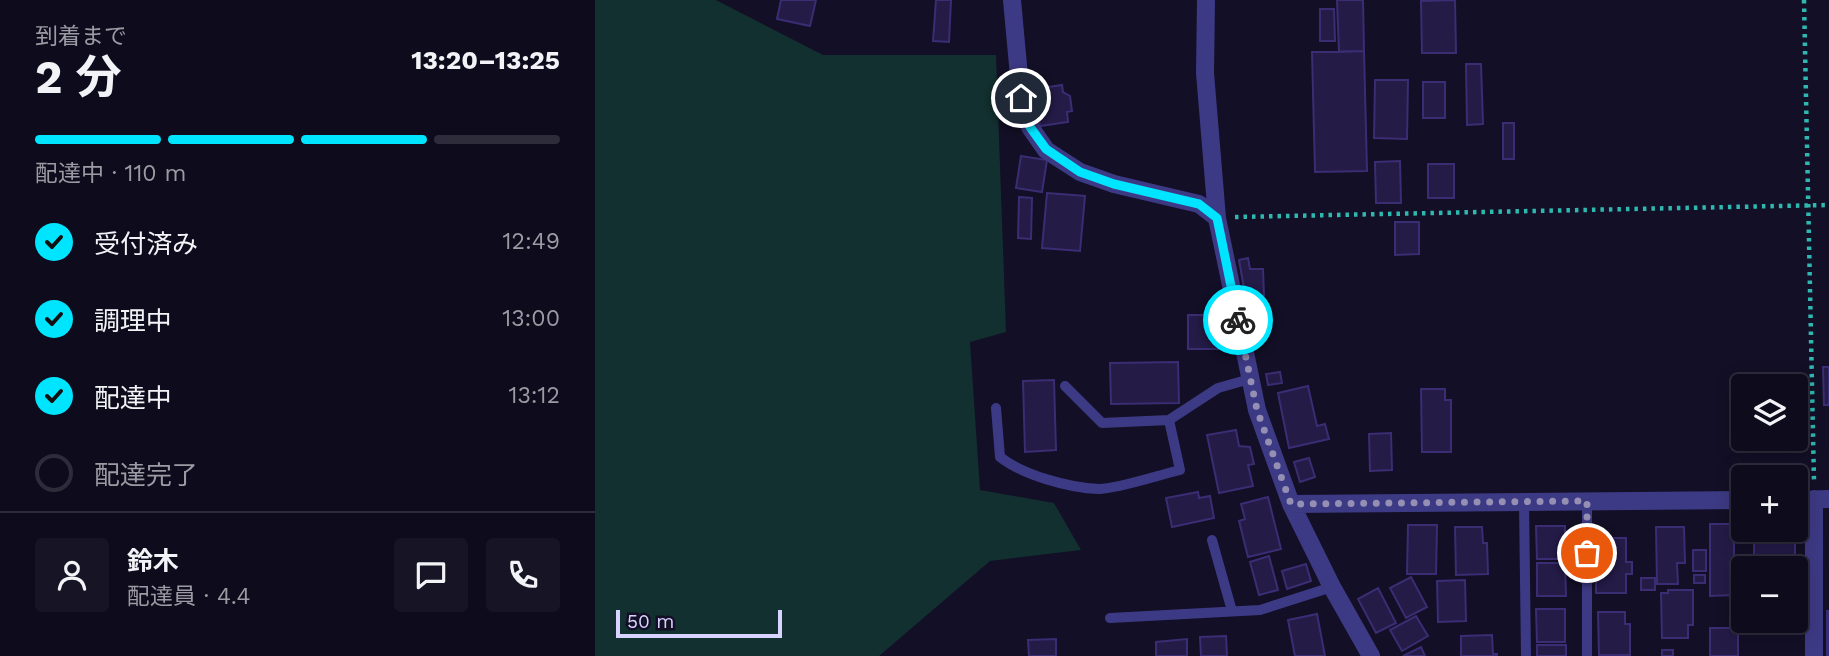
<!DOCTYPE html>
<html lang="ja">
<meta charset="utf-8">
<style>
:root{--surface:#0e0b1c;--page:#171425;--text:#f1f3f6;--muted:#9b9ba3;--line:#2e2b3b;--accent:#00e5ff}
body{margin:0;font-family:"Work Sans","Noto Sans JP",sans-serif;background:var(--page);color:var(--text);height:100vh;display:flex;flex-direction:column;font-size:26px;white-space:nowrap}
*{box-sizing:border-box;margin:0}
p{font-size:23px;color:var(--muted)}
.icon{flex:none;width:38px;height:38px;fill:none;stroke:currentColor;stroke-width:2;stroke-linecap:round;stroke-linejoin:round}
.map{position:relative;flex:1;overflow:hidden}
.panel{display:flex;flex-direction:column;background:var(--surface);width:595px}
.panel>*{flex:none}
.fabs{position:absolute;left:1136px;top:374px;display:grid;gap:14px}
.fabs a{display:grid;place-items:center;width:77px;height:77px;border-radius:7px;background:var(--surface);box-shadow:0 4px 18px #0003,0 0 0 2px var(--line);font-size:35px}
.scale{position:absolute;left:21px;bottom:18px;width:166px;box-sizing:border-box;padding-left:7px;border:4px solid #d9d4ff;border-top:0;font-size:19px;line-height:24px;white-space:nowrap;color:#d9d4ff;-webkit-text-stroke:5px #130f26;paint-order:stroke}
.pin{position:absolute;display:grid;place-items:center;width:60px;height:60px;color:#fff;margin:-30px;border:4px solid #fff;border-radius:50%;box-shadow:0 2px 7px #0007}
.courier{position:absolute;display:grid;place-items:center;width:70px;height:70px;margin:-35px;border:5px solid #00e5ff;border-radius:50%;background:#fff;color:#222;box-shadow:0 2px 9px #0007}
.summary em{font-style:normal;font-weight:700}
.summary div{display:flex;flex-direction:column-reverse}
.summary{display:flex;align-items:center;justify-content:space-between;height:119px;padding:0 35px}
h1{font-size:46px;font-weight:700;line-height:52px}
.bar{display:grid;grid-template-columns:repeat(4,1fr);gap:10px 7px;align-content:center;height:84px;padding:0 35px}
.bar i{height:9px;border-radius:5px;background:var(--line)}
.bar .active{background:var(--accent)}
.bar p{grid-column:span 4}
.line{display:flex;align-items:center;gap:18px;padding:0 35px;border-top:2px solid var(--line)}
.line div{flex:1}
.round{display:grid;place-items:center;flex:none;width:74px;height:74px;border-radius:7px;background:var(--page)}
ol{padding:0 35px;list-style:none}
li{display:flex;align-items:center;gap:21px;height:77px}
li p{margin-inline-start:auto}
li .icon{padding:7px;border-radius:50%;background:var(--accent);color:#111;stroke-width:4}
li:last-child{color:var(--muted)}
li i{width:38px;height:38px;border:4px solid var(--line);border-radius:50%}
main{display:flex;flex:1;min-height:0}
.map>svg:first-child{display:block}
.green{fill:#12302f}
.building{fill:#241b47;stroke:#3b2d73;stroke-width:2}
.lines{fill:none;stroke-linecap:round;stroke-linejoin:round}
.path{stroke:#2fb8b0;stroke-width:4.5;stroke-dasharray:3.5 5;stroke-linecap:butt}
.service{stroke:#3d3a85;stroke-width:10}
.minor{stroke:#3d3a85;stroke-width:18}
.done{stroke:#948fb3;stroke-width:7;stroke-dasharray:0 12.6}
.route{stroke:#00e5ff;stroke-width:9}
</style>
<main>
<section class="panel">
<div class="summary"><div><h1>2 分</h1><p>到着まで</p></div><em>13:20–13:25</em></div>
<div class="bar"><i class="active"></i><i class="active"></i><i class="active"></i><i></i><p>配達中 · 110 m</p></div>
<ol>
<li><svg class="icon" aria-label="check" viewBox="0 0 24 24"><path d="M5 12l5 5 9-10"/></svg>受付済み<p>12:49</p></li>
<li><svg class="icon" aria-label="check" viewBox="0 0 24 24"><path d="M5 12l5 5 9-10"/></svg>調理中<p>13:00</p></li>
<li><svg class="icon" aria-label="check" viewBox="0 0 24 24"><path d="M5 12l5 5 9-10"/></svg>配達中<p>13:12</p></li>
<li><i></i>配達完了</li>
</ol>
<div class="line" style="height:126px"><a class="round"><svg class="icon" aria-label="person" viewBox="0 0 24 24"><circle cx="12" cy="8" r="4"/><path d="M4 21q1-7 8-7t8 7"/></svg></a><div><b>鈴木</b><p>配達員 · 4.4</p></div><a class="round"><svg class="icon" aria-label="chat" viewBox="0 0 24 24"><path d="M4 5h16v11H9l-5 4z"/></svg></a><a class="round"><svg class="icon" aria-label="phone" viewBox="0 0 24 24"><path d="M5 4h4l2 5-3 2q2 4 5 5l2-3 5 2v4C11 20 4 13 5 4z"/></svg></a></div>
</section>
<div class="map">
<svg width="1234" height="656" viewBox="0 0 1234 656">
<rect width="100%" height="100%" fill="#130f26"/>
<path class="green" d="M 0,0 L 121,0 L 228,55 L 401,55 L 411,332 L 375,342 L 385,490 L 459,503 L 486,550 L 395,561 L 284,656 L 0,656 Z"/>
<path class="building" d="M 186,0 L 221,0 L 215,26 L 182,19 Z
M 341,0 L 356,0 L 354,42 L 338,41 Z
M 742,0 L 768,0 L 769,51 L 744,52 Z
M 860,0 L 861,53 L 827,53 L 826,1 Z
M 725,9 L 739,9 L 740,41 L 725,41 Z
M 769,51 L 772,171 L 720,172 L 717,52 Z
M 871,64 L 886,64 L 888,124 L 872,125 Z
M 780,80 L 813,80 L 812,139 L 779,138 Z
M 828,82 L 850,82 L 850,118 L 828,118 Z
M 467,85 L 468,92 L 475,96 L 477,111 L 472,112 L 473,122 L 445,126 L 440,89 Z
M 908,123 L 919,123 L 919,159 L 908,159 Z
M 426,156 L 452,160 L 447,192 L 421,188 Z
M 805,161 L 806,203 L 781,203 L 780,162 Z
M 833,164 L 859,164 L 859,198 L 833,198 Z
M 452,193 L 490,196 L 485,251 L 447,248 Z
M 424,197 L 437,198 L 436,239 L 423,238 Z
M 800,222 L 824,222 L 824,254 L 800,255 Z
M 653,258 L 655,269 L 668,269 L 669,296 L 656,297 L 656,293 L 650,294 L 644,260 Z
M 593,315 L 615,315 L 615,334 L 626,334 L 626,349 L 593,349 Z
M 583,362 L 584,403 L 516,404 L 515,363 Z
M 1228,367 L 1234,367 L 1234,405 L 1229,405 Z
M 685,372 L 687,383 L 673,385 L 671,374 Z
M 459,380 L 461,450 L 430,452 L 428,381 Z
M 713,386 L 722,426 L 730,424 L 734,439 L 694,448 L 683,393 Z
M 826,389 L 850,389 L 850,400 L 856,400 L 856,452 L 827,452 Z
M 641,430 L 644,446 L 655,447 L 659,464 L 653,465 L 658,486 L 624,493 L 612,435 Z
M 796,433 L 797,470 L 775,471 L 774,434 Z
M 714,458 L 720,477 L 705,482 L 699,462 Z
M 603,492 L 604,498 L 615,496 L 619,518 L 577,527 L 571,498 Z
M 673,497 L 686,549 L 653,557 L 644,521 L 650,519 L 646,504 Z
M 1115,524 L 1139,524 L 1139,595 L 1115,596 Z
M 813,525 L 842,525 L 841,574 L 812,574 Z
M 941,526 L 970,526 L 970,559 L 942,559 Z
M 860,527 L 887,527 L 888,543 L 892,543 L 893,574 L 861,575 Z
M 1061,527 L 1089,527 L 1090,563 L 1082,563 L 1083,584 L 1062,584 Z
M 1200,532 L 1200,559 L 1159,559 L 1159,533 Z
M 1005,538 L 1031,538 L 1031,562 L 1037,562 L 1037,574 L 1031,574 L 1031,593 L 1001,593 L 1001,552 L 1005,552 Z
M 1098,550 L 1111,550 L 1111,571 L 1098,571 Z
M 674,556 L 683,590 L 664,595 L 655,562 Z
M 942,563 L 970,563 L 971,596 L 942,596 Z
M 711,564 L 716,581 L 692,589 L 687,571 Z
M 1099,575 L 1110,575 L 1110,583 L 1099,583 Z
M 816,577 L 832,607 L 811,618 L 795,588 Z
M 1046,578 L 1060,578 L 1060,590 L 1046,590 Z
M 870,580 L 871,621 L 843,622 L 842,581 Z
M 783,588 L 801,623 L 781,633 L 763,599 Z
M 1073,590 L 1098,590 L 1098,625 L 1093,625 L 1093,638 L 1067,638 L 1066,593 L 1073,593 Z
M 941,609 L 970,609 L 970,642 L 942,642 Z
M 1232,611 L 1234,611 L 1234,656 L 1232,656 Z
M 1003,612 L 1030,612 L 1030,624 L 1035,624 L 1035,655 L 1004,655 Z
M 722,614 L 730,656 L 700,656 L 693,620 Z
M 821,616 L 833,636 L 807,651 L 795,630 Z
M 1156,621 L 1176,621 L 1176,625 L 1156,625 Z
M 1115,628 L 1143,628 L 1143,656 L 1115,656 Z
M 897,635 L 898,654 L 902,654 L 902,656 L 866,656 L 866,636 Z
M 631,636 L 632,656 L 606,656 L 605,637 Z
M 461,639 L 461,656 L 434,656 L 433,640 Z
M 592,639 L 592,656 L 561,656 L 561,642 Z
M 942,645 L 971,645 L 971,656 L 942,656 Z
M 826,647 L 830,656 L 808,656 Z
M 1067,650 L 1078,650 L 1078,656 L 1067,656 Z"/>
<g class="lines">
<path class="path" d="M 1209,0 L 1219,482
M 640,217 L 1234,205"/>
<path class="service" d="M 470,386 L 507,423 L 574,420
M 401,408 L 405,457 C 428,475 474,488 504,489 C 522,489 564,475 585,470 L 574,420 L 623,388 L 655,379
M 992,501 L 992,656
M 929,502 L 931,656
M 617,540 L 637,611
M 515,618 L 665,610 L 737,587"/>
<path class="minor" d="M 417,0 L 426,98 L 435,127 L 451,150 L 485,172 L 519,184 L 604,204 L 622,218
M 611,0 L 610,73 L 622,218 L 662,410 L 696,504 L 737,587 L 776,656
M 1219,499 L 1219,656
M 1200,500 L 1234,499
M 696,504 L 1148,500"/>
</g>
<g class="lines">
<path class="done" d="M 643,320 L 662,410 L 696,504 L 992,501 L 992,553"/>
<path class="route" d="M 426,98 L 435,127 L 451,149 L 485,172 L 519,184 L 604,204 L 622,218 L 643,320"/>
</g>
</svg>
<div class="fabs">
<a><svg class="icon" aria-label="layers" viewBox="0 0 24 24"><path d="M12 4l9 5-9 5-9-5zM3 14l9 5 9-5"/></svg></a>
<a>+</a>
<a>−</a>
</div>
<div class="scale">50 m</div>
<div class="pin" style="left:992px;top:553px;background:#ea580c"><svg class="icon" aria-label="bag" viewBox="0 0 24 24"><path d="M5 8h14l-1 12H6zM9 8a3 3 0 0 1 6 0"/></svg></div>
<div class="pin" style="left:426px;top:98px;background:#1f2937"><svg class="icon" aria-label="home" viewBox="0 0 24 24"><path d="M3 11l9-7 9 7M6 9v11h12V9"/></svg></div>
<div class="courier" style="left:643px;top:320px"><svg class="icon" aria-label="bike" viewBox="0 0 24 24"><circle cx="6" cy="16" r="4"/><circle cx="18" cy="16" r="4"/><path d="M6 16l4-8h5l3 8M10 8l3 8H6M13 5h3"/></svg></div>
</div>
</main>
